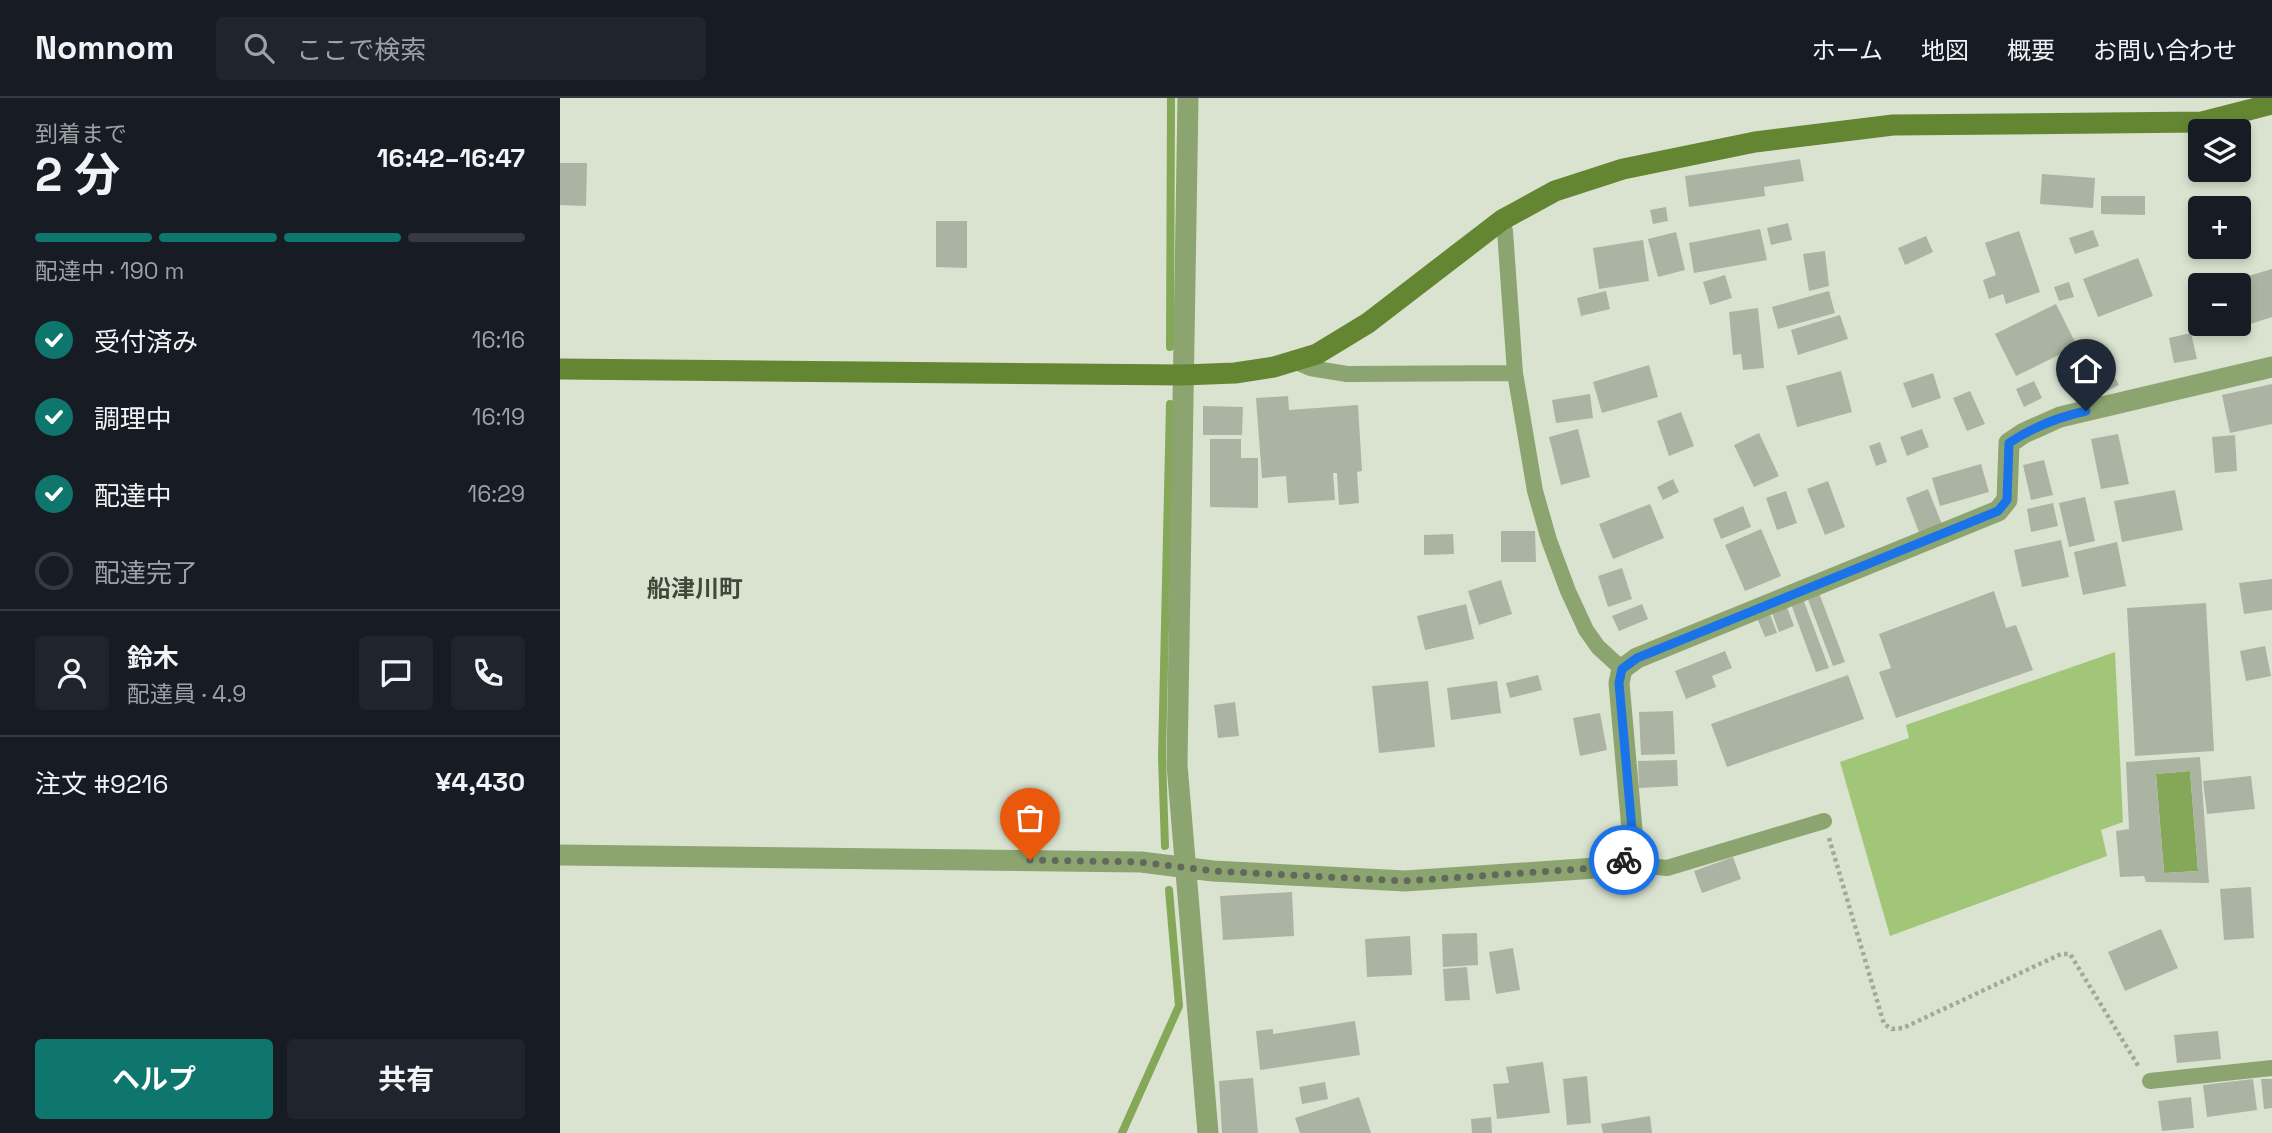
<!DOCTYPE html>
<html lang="ja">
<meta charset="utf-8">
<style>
:root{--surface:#171b24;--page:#20242c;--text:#f1f3f6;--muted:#9ea1a6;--line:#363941;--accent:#0f766e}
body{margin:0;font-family:"Space Grotesk","Noto Sans JP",sans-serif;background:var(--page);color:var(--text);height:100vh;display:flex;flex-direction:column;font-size:26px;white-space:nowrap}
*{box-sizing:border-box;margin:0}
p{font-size:23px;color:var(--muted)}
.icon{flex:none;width:38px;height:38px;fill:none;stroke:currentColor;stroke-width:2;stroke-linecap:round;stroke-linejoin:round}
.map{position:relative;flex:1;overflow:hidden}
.panel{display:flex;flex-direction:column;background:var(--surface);width:560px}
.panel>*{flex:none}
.fabs{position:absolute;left:1628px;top:21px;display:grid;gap:14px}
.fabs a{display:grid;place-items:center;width:63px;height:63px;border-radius:7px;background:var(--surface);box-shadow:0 4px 10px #0003;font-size:35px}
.pin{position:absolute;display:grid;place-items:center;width:60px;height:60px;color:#fff;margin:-72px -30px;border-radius:50% 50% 50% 0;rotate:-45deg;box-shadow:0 0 7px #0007}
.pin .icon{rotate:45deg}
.courier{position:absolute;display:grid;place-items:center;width:70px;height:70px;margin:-35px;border:5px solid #1a73e8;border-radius:50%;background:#fff;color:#222;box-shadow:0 2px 9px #0007}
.summary em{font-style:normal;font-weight:700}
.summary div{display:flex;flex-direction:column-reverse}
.summary{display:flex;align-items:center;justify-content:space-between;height:119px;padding:0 35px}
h1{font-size:46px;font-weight:700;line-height:52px}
.bar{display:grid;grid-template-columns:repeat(4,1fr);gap:10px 7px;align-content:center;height:84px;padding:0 35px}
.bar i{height:9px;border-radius:5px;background:var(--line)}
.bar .on{background:var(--accent)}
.bar p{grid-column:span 4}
.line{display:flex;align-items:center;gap:18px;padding:0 35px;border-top:2px solid var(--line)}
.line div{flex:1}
.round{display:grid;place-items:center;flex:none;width:74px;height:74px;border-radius:7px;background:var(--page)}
ol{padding:0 35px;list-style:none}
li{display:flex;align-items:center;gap:21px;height:77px}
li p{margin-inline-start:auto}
li .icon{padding:7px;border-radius:50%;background:var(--accent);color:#fff;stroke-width:4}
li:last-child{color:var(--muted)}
li i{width:38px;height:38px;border:4px solid var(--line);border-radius:50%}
.action{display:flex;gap:14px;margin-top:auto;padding:14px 35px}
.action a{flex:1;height:80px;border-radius:7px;background:var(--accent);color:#fff;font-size:28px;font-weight:700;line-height:80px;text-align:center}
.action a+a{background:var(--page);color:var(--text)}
header{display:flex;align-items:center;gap:42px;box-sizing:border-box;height:98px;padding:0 35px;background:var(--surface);border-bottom:2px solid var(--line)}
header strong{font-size:33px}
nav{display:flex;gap:38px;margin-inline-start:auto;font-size:24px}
.search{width:490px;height:63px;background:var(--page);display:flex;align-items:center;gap:18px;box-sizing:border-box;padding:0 24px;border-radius:7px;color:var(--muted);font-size:26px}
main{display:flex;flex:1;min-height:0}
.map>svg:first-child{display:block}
.green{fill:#a2c677}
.water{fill:#84a758}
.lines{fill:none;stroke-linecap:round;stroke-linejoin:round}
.stream{stroke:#84a758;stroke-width:8}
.building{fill:#abb4a2;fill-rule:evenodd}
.path{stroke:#a2a99a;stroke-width:4.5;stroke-dasharray:3.5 3.5;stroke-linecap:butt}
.lane{stroke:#8ca470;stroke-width:16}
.street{stroke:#8ca470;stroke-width:21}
.secondary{stroke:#648633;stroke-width:21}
.done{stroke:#63685d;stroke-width:7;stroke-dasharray:0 12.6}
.route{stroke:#1a73e8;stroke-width:9}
.labels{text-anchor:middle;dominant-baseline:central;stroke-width:7;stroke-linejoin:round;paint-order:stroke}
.quarter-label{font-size:24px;font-weight:bold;fill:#414839;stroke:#dae3d0}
</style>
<header>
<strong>Nomnom</strong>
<div class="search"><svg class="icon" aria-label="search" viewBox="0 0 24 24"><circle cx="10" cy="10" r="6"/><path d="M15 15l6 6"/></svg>ここで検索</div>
<nav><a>ホーム</a><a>地図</a><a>概要</a><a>お問い合わせ</a></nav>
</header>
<main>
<section class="panel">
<div class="summary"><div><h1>2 分</h1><p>到着まで</p></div><em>16:42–16:47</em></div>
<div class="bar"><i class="on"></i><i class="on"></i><i class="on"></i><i></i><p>配達中 · 190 m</p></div>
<ol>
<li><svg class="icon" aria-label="check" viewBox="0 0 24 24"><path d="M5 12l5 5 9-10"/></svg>受付済み<p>16:16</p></li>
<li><svg class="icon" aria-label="check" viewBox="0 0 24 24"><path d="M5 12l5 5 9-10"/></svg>調理中<p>16:19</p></li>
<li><svg class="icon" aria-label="check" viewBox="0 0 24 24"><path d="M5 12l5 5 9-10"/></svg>配達中<p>16:29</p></li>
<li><i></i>配達完了</li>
</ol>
<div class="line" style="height:126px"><a class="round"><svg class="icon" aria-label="person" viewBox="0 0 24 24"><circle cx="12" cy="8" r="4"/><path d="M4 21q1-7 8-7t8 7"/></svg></a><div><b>鈴木</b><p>配達員 · 4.9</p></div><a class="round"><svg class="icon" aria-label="chat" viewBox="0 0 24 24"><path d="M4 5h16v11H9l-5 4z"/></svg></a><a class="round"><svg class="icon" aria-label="phone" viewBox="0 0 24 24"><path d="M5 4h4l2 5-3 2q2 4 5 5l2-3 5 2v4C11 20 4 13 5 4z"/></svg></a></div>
<div class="line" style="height:91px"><div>注文 #9216</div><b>¥4,430</b></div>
<div class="action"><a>ヘルプ</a><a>共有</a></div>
</section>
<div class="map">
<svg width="1712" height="1035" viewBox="0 0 1712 1035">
<rect width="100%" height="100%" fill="#dae3d0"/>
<path class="green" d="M 1555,554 L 1563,724 L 1541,732 L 1547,758 L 1330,838 L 1280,664 L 1349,640 L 1346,627 Z"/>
<path class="water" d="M 1630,673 L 1638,773 L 1604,775 L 1596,676 Z"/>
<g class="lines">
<path class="stream" d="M 610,249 L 611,0
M 605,748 L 602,659 L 610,306
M 562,1035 L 619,908 L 609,792"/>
</g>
<path class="building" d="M 1240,61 L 1244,83 L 1204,89 L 1205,98 L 1129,109 L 1125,78 Z
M 0,65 L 27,65 L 26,108 L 0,107 Z
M 1482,76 L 1535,80 L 1533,110 L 1480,106 Z
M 1541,98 L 1585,98 L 1585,117 L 1541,116 Z
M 1106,109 L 1108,123 L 1093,126 L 1090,112 Z
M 376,123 L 407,123 L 407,170 L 376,169 Z
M 1228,125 L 1232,142 L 1211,147 L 1207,130 Z
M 1200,131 L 1207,162 L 1134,175 L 1129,145 Z
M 1533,132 L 1539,148 L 1515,156 L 1509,140 Z
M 1459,133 L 1480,194 L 1446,206 L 1443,196 L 1429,201 L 1423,182 L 1436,177 L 1425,145 Z
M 1116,134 L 1125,172 L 1098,179 L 1088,141 Z
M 1366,138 L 1373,154 L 1345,167 L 1338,150 Z
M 1083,142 L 1089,183 L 1039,191 L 1033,150 Z
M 1265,153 L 1269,188 L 1249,193 L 1243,156 Z
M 1578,160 L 1593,198 L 1538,219 L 1523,181 Z
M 1712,171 L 1712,219 L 1690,226 L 1678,181 Z
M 1165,177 L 1172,200 L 1150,207 L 1143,184 Z
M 1509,184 L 1514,199 L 1499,203 L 1494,189 Z
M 1046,193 L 1050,211 L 1021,218 L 1017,200 Z
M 1269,193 L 1275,215 L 1218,231 L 1212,209 Z
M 1496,206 L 1517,248 L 1456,278 L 1435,236 Z
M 1198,210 L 1204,270 L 1183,272 L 1181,256 L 1173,257 L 1169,214 Z
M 1280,217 L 1288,241 L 1238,257 L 1231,232 Z
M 1631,235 L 1637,261 L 1614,265 L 1609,240 Z
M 1544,259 L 1559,287 L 1535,299 L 1521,271 Z
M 1089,267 L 1098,299 L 1042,315 L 1033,284 Z
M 1281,273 L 1292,314 L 1237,329 L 1226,288 Z
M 1373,275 L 1381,300 L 1352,310 L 1343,285 Z
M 1474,283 L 1482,300 L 1464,309 L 1456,291 Z
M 1712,286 L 1712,326 L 1670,335 L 1662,297 Z
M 1410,293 L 1425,326 L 1407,333 L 1393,300 Z
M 1030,296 L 1033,320 L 996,325 L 992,302 Z
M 728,298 L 729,312 L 798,307 L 802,373 L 797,374 L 799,405 L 779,407 L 777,375 L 773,375 L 775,402 L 728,405 L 726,378 L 702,380 L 696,300 Z
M 643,308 L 683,309 L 682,337 L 643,337 Z
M 1121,314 L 1134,348 L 1109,358 L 1097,323 Z
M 1018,331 L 1030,379 L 1001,387 L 989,339 Z
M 1362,331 L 1369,349 L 1347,358 L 1340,339 Z
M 1199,335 L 1219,378 L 1194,389 L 1174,347 Z
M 1558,336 L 1569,386 L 1541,391 L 1531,341 Z
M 1675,337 L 1677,373 L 1655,375 L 1652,339 Z
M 650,341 L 681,341 L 681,360 L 698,360 L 698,410 L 650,409 Z
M 1320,344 L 1327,364 L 1316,368 L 1309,348 Z
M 1484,362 L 1493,397 L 1471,402 L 1463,367 Z
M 1421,366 L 1429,394 L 1380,408 L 1372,380 Z
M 1113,381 L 1119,394 L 1103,402 L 1097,389 Z
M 1268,383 L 1285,429 L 1265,437 L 1247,391 Z
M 1368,391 L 1383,429 L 1360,437 L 1346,400 Z
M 1615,392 L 1623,432 L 1562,444 L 1554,403 Z
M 1226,393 L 1237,425 L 1217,432 L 1206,400 Z
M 1525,399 L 1535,443 L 1509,449 L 1499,405 Z
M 1493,405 L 1498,428 L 1471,434 L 1467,411 Z
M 1090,406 L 1104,440 L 1053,461 L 1039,426 Z
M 1183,408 L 1191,429 L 1161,441 L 1153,421 Z
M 1201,431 L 1221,478 L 1185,493 L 1165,447 Z
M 941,433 L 975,433 L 976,464 L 941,464 Z
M 893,436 L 894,456 L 864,457 L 864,437 Z
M 1501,442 L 1509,479 L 1462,489 L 1454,452 Z
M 1557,444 L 1566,488 L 1523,497 L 1514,454 Z
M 1062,470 L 1072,501 L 1048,509 L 1038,478 Z
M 1712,481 L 1712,512 L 1684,516 L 1679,485 Z
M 941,482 L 952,516 L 919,527 L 908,493 Z
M 1434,493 L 1446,530 L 1456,527 L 1473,572 L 1336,620 L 1319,574 L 1331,570 L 1319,536 Z
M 1259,495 L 1285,564 L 1273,568 L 1247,499 Z
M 1243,501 L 1269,570 L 1256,574 L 1231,506 Z
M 1646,505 L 1654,653 L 1575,658 L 1567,510 Z
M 906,506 L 914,541 L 865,552 L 857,518 Z
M 1082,506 L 1088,521 L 1059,533 L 1052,518 Z
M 1227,509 L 1234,528 L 1219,534 L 1212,515 Z
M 1210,516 L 1217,535 L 1205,539 L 1197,520 Z
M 1705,548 L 1711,578 L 1686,583 L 1680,553 Z
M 1165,553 L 1172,570 L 1152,578 L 1156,589 L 1126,601 L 1115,573 Z
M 978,577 L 982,592 L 950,600 L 946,585 Z
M 1288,577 L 1304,621 L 1167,669 L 1151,626 Z
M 868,583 L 875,649 L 819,655 L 812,588 Z
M 937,583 L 941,615 L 891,622 L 887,590 Z
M 675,604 L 679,638 L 658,640 L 654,607 Z
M 1113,613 L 1115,656 L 1081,657 L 1079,614 Z
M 1040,615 L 1047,652 L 1020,658 L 1013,620 Z
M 1640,659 L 1649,785 L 1586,784 L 1584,778 L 1560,779 L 1556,733 L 1569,731 L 1566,664 ZM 1630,673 L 1638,773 L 1604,775 L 1596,676 Z
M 1117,662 L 1118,688 L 1079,690 L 1078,663 Z
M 1691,678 L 1695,711 L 1647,716 L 1643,683 Z
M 1173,759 L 1181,781 L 1142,795 L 1134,773 Z
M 1691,789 L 1694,840 L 1664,842 L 1660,791 Z
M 732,794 L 734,838 L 663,842 L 660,798 Z
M 1601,831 L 1618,870 L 1565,893 L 1548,854 Z
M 917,835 L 918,867 L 883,869 L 882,836 Z
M 850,838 L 852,877 L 807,879 L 805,841 Z
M 953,850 L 960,892 L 936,896 L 929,854 Z
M 907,869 L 910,902 L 885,903 L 883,871 Z
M 795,923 L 800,957 L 700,972 L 696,933 L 713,931 L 713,936 Z
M 1658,933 L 1661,961 L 1617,965 L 1614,937 Z
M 983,964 L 990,1015 L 937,1021 L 933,986 L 949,985 L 946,969 Z
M 1027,978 L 1031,1025 L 1007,1027 L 1003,981 Z
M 693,980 L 698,1035 L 662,1035 L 659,983 Z
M 1693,981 L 1697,1012 L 1647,1019 L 1643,987 Z
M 1701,981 L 1712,981 L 1712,1010 L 1704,1011 Z
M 765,984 L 768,1001 L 742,1006 L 739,989 Z
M 799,999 L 811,1035 L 740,1035 L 735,1020 Z
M 1631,999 L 1634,1030 L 1602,1033 L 1598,1003 Z
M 1090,1018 L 1092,1035 L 1043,1035 L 1041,1026 Z
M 931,1019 L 932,1035 L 912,1035 L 911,1021 Z"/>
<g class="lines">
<path class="path" d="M 1269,740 L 1324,926 L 1332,931 L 1343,930 L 1501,856 L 1510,856 L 1579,969"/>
<path class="lane" d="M 942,122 L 945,133 L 955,275 L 975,393 L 989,442 L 1008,493 L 1026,532 L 1038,549 L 1062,571
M 736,264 L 750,270 L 787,276 L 955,275
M 1067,761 L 1077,767 L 1107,770 L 1264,723
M 1590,983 L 1712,970"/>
<path class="street" d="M 628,0 L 617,667 L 648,1035
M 0,757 L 581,764 L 653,773 L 845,783 L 1036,770 L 1067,761 L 1072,753 L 1073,743 L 1059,585 L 1062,571 L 1077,560 L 1438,413 L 1447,402 L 1449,345 L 1464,335 L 1500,319 L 1712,269"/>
<path class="secondary" d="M 0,271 L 623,277 L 675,275 L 714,269 L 757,256 L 808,225 L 942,122 L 995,93 L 1063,71 L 1195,44 L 1333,27 L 1642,24 L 1712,6"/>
</g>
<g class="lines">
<path class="done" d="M 470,762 L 580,764 L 653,773 L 845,783 L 1036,770 L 1064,762"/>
<path class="route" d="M 1064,762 L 1072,752 L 1073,743 L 1059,585 L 1062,571 L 1077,560 L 1438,413 L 1447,402 L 1449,345 C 1473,329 1498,319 1526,313"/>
</g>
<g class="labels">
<g class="quarter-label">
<text x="135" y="490">船津川町</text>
</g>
</g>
</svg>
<div class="fabs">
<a><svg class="icon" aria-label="layers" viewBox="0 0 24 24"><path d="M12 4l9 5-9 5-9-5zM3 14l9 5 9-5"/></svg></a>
<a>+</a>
<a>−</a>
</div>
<div class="pin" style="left:470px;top:762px;background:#ea580c"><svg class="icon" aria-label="bag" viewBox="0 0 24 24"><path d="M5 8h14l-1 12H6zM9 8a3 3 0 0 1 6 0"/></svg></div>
<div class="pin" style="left:1526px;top:313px;background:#1f2937"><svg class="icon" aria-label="home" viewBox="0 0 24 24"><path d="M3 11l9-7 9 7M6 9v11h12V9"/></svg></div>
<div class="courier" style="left:1064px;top:762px"><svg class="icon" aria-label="bike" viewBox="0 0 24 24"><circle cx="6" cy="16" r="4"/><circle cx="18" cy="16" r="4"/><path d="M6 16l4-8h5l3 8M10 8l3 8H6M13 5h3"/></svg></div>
</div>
</main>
